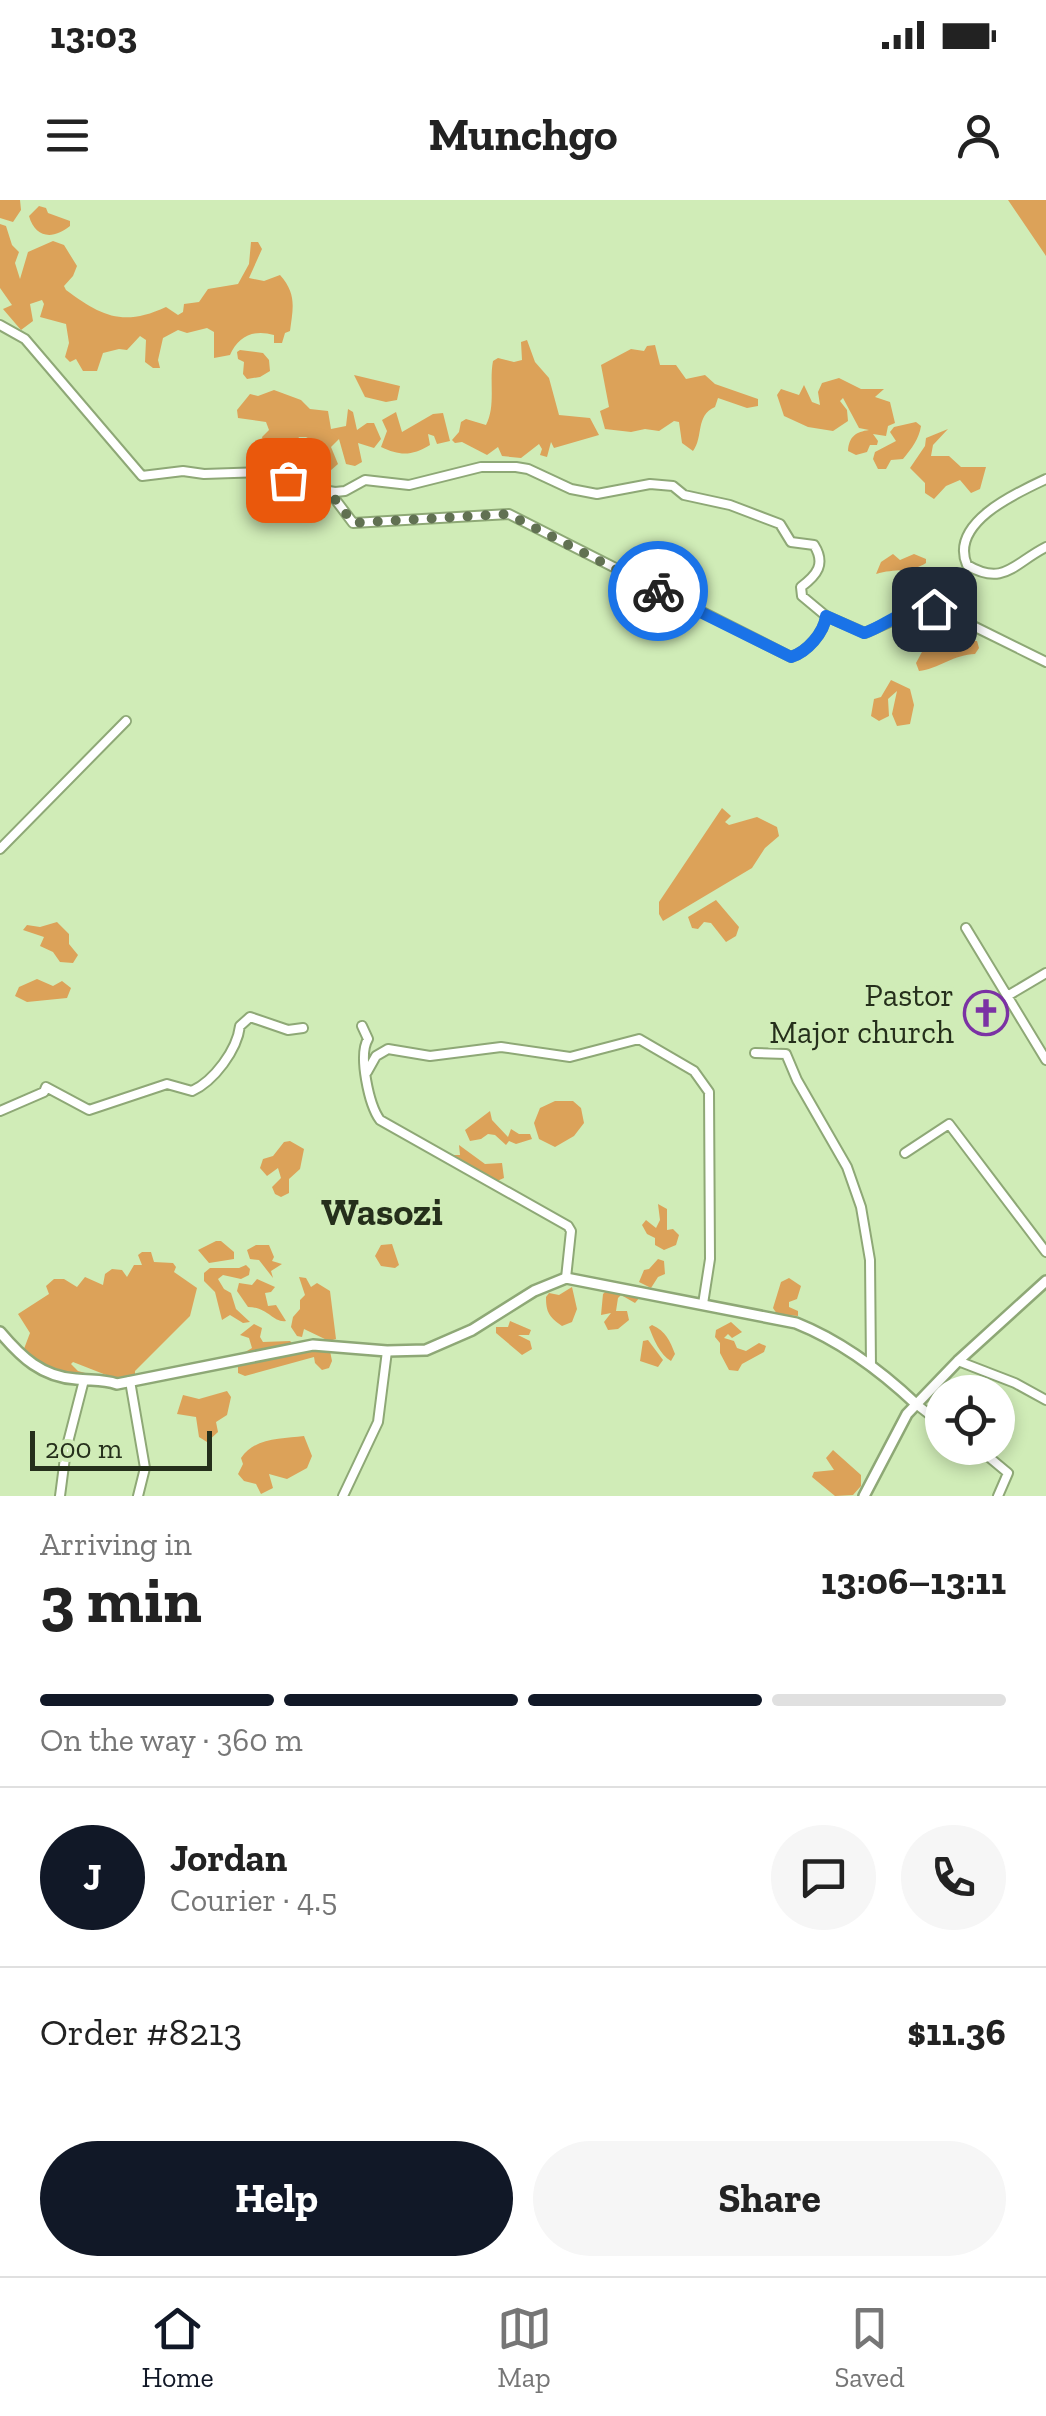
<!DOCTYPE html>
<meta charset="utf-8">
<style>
:root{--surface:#fff;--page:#f6f6f6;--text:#222;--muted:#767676;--line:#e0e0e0;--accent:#111827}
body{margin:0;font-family:"Zilla Slab",serif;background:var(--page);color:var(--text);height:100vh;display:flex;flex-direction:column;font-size:38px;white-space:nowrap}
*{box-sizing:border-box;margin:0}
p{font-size:32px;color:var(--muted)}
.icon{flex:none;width:55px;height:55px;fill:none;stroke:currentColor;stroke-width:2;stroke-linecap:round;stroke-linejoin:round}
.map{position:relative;height:1296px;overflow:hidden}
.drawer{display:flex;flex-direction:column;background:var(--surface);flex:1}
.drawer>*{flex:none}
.tools{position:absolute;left:925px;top:1175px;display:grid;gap:20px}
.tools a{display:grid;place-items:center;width:90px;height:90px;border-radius:50%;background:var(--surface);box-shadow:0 5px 15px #0003;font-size:50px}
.scale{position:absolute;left:30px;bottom:25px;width:182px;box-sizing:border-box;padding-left:10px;border:5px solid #252f1b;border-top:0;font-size:28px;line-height:35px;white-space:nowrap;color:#252f1b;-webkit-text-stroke:8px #d0ecb7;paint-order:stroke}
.pin{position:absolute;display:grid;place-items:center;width:85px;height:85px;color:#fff;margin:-42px;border-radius:20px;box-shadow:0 5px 15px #0006}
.courier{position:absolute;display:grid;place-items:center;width:100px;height:100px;margin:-50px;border:8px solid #1a73e8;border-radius:50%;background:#fff;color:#222;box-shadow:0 2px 12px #0007}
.summary em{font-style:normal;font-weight:800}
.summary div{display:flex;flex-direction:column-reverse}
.summary{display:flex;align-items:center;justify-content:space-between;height:170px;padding:0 40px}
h1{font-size:65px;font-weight:800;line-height:75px}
.bar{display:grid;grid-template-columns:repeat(4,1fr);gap:15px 10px;align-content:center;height:120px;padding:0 40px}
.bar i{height:12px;border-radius:8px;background:var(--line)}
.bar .selected{background:var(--accent)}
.bar p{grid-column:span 4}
.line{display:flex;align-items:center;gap:25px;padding:0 40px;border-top:2px solid var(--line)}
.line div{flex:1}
.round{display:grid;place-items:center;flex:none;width:105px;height:105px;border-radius:52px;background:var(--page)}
.action{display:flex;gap:20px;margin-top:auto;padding:20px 40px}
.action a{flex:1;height:115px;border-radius:60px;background:var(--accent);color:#fff;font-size:40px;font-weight:800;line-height:115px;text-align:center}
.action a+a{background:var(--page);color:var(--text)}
.status{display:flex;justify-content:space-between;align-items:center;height:70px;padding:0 50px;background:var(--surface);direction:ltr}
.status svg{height:28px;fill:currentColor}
header{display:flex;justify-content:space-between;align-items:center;height:130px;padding:0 40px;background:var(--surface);font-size:45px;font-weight:800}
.tabs{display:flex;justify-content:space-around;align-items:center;height:140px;border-top:2px solid var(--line);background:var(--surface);font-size:28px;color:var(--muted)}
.tabs a{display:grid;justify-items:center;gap:5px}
.tabs .selected{color:var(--accent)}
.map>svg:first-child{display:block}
.green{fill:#dca259}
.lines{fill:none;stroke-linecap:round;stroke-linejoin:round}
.minor-casing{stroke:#8ea876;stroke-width:12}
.tertiary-casing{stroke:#8ea876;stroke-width:14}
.minor{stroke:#fff;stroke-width:8}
.tertiary{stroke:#fff;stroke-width:9}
.done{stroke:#617152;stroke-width:10;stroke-dasharray:0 18}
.route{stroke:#1a73e8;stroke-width:12}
.labels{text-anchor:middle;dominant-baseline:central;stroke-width:10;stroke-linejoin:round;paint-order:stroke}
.poi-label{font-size:32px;fill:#252f1b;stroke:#d0ecb7;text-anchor:end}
.quarter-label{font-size:38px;font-weight:bold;fill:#252f1b;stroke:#d0ecb7}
</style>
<div class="status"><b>13:03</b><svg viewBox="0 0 49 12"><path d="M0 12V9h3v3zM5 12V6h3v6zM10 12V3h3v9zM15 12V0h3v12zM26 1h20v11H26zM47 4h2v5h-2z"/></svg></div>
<header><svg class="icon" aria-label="menu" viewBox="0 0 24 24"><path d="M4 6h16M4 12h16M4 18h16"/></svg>Munchgo<svg class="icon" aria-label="person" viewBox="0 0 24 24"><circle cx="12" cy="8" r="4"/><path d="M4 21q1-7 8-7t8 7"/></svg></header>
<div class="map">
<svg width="1046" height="1296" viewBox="0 0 1046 1296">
<rect width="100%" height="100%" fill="#d0ecb7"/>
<path class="green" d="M 0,0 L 20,0 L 21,10 L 13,22 L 0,18 Z
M 1008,0 L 1046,0 L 1046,56 L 1044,53 Z
M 39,6 L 46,8 L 48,13 L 70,21 L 70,26 C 53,40 35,38 29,16 Z
M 0,24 L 6,26 L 12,45 L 19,52 L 15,63 L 20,79 L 28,52 L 53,41 L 64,45 L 77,66 L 73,76 L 64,86 L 66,90 C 101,116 123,127 166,107 L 178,115 L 183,112 L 184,104 L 199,102 L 208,89 L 238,84 L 249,64 L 251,42 L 258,42 L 262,49 L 249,78 L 264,81 L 280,75 C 297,94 293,108 290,131 L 285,133 L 282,143 L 274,143 L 274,135 C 254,129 238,136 230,155 L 214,158 L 214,132 L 207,128 L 187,133 L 178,130 L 163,138 L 158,160 L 160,168 L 153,168 L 145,162 L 146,140 L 140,136 L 127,150 L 119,149 L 103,153 L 97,171 L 83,171 L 76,159 L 70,162 L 65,157 L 69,143 L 66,124 L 40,117 L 44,104 L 42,100 L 30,104 L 33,121 L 21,130 L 3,109 L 12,105 L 0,88 Z
M 527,140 L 535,162 L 549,178 L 559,215 L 590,218 L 599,235 L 554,248 L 551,242 L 547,257 L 540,255 L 542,249 L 539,244 L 521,258 L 502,256 L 498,247 L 487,255 L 462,242 L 455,243 L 452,240 L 459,232 L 461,222 L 466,219 L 486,225 C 496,205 489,182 493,161 L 498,158 L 514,162 L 522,160 L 521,142 Z
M 655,145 L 660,165 L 676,165 L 686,179 L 705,175 L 715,184 L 758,199 L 758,206 L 747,208 L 718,198 L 715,207 C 695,216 704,236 693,251 L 682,243 L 679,222 L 674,221 L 659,231 L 645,229 L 631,232 L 605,229 L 600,211 L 609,207 L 601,165 L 631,149 L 644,151 L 647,146 Z
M 240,150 L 263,153 L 269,160 L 270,171 L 260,177 L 247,179 L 243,174 L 244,162 L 238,159 L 237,152 Z
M 354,175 L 400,186 L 397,200 L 386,202 L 365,197 Z
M 839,178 L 861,189 L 884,189 L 875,197 L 890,202 L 895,223 L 888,226 L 886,236 L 873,234 L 878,241 L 877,245 L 870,245 L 867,252 L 856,255 L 848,251 C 849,236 856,232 869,230 L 859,228 L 843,198 L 840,201 L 847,210 L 848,221 L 833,231 L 808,227 L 784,216 L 777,195 L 781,189 L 799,195 L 804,185 L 812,202 L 820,205 L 818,192 L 822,183 Z
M 274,190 L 301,200 L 310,209 L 328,211 L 331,229 L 346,226 L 348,209 L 353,212 L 357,230 L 367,223 L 374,223 L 381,239 L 374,248 L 358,243 L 362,262 L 355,266 L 346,264 L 339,239 L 331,247 L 338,264 L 330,271 L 322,270 C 318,260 319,256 325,248 L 306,237 L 299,237 C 291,252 283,255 266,250 L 262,237 L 269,230 L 266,222 L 238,218 L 237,210 L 250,194 L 258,196 Z
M 396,212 L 402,232 L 433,214 L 443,213 L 450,241 L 437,244 L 434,236 L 428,234 L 430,245 C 412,256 400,256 381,247 L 387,231 L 382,220 Z
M 916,222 L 921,226 C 919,239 912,248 903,259 L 891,260 L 886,269 L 878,269 L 873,259 L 875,252 L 896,241 L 890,232 L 894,227 Z
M 948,229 L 933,245 L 931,256 L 949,256 L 961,267 L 986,267 L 980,289 L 971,293 L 960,280 L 946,286 L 934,299 L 925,293 L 925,283 L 910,268 L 925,246 L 926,238 Z
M 893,354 L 900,360 L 914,354 L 926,359 L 926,363 C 911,373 895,368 876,374 L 881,362 Z
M 936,438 L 942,445 L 953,440 L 977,441 L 979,448 L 975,454 C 955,454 938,469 919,471 L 916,463 L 929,439 Z
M 891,480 L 910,489 L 914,505 L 910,524 L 897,526 L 892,514 L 897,491 L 888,499 L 889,516 L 879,521 L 871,516 L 874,499 L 881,497 Z
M 722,608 L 731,616 L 725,622 L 729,625 L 757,617 L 777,627 L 779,636 L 765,648 L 752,668 L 663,721 L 659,714 L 659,702 Z
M 716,700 L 739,727 L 736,736 L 726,742 L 711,723 L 704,722 L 698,729 L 692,728 L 688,717 Z
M 57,722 L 69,734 L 69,744 L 78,755 L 73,763 L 60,762 L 53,752 L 40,746 L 44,737 L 23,730 L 27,725 L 40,727 Z
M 37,779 L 53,786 L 62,781 L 71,788 L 67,798 L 27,802 L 15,796 L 19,787 Z
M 555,901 L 573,901 L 581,908 L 584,923 L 574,936 L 555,947 L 539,939 L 534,923 L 540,908 Z
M 490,911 L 492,920 L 508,937 L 511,929 L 519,934 L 530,934 L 532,939 L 516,944 L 509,941 L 506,945 L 495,935 L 488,934 L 481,939 L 470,941 L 465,930 Z
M 290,941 L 304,949 L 300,969 L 289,979 L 289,993 L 281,997 L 275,994 L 272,987 L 281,978 L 278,968 L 267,976 L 260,968 L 263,959 L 273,956 L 284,942 Z
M 459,945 L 485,964 L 502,963 L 504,978 L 497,981 L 452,959 L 454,955 L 460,955 Z
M 658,1004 L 667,1009 L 667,1030 L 673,1029 L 679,1035 L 676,1045 L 664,1050 L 655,1045 L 655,1038 L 647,1034 L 642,1025 L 646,1020 L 656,1028 L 660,1020 Z
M 216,1041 L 221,1041 L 234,1052 L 234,1059 L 209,1063 L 198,1050 Z
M 392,1044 L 399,1065 L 395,1068 L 381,1066 L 375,1056 L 381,1045 Z
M 256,1045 L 269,1045 L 274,1057 L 272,1061 L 282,1064 L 271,1071 L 273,1078 L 259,1060 L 250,1059 L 247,1050 Z
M 142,1052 L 151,1052 L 154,1062 L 173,1063 L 176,1067 L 174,1072 L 197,1088 L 190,1116 L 135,1171 L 135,1177 L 119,1180 L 73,1162 L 71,1164 L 78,1171 L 110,1180 C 80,1199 44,1174 22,1154 L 30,1133 L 18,1114 L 49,1094 L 46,1086 L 54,1079 L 64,1079 L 77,1087 L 85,1077 L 103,1085 L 105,1074 L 112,1069 L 122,1070 L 127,1077 L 134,1065 L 142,1065 L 138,1055 Z
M 658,1059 L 664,1061 L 665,1074 L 658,1077 L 651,1088 L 639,1082 L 644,1070 L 649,1069 Z
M 246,1065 L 250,1069 L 249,1075 L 241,1079 L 223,1075 L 218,1079 L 224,1089 L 231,1093 L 236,1109 L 250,1122 L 243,1123 L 230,1115 L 222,1120 L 215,1092 L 204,1081 L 204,1073 L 210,1068 L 239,1068 Z
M 299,1077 L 306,1078 L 311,1087 L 317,1083 L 330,1091 L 336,1139 L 329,1141 L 304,1129 L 302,1137 L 297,1136 L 291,1127 L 293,1117 L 300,1109 L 300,1100 L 305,1095 Z
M 789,1078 L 801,1086 L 797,1099 L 789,1102 L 789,1107 L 798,1111 L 798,1116 L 777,1114 L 773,1108 L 781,1082 Z
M 257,1079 L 275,1087 L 271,1092 L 265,1093 L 268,1106 L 276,1105 L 286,1121 C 273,1123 268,1107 248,1107 L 237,1091 L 239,1083 L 252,1085 Z
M 572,1087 L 577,1109 L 572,1122 L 562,1126 C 549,1117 546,1112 546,1097 L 549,1093 L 559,1095 Z
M 609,1088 L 640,1097 L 635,1103 L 621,1095 L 618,1098 L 616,1111 L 627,1111 L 629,1120 L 618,1129 L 608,1130 L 604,1122 L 611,1113 L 601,1115 L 603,1094 Z
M 510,1121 L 531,1130 L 529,1135 L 518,1135 L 530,1141 L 532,1149 L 522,1155 L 496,1133 L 496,1127 L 508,1127 Z
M 731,1122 L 742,1132 L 732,1138 L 728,1134 L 724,1138 L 734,1141 L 737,1148 L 746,1151 L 759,1143 L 766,1146 L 764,1152 L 742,1164 L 738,1171 L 729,1170 L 720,1153 L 720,1143 L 715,1137 L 716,1130 Z
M 254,1124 L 262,1128 L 260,1137 L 263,1142 L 290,1141 L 295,1146 L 240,1155 L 252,1148 L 249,1138 L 240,1135 Z
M 652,1125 C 666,1131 670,1141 675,1154 L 671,1161 C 660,1155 653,1138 649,1127 Z
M 648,1140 L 663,1160 L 658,1167 L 640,1161 L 643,1141 Z
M 311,1151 L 330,1151 L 332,1161 L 329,1168 L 322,1170 L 315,1163 L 314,1157 L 245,1176 L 238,1173 L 238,1167 L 251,1161 Z
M 227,1191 L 231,1197 L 227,1215 L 216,1222 L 218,1232 L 207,1242 L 199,1237 L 196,1217 L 177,1214 L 183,1195 L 199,1199 Z
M 304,1236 L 312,1256 L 307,1268 L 287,1279 L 269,1274 L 273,1288 L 261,1294 L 256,1284 L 244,1281 L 238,1274 L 243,1264 L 241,1258 C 255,1237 282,1239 304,1236 Z
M 833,1250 L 861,1275 L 861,1286 L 853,1295 L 835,1296 L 812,1277 L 814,1272 L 834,1270 L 826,1258 Z"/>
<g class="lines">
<defs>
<path id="minor" d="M 0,125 L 25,139 L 142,276 L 183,271 L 204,274 L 264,272 L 299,286 L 335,292 L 345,291 L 365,280 L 409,285 L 481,267 L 516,267 L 528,269 L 571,289 L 597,294 L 650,284 L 673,286 L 684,295 L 730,305 L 780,324 L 791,342 L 814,345 C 826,364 817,375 801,387 L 802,396 L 826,416 L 865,433 L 925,406 L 959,419 L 1046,462
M 1046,279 C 1016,293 949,323 967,365 C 1004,387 1014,363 1046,347
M 329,291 L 353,323 L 509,314 L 791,457 C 807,452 824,433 826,416
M 0,649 L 126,521
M 966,728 L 1046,860
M 1009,795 L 1046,773
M 362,826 L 368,839 C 358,855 369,905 380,920 L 568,1026 L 571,1031 L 566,1078
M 755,853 L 786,854 L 797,880 L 847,967 L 861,1007 L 870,1060 L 871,1166
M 367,872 L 376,856 L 388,849 L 430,856 L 501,847 L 570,857 L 639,839 L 694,871 L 709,892 L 710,1059 L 703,1104
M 0,911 L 44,892 L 46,887 L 89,910 L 167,884 L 192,891 C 214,881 237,850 240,826 L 250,817 L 288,830 L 303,828
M 905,953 L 949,924 L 1046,1052
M 958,1161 L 1015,1183 L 1046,1200
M 130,1181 L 145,1268 L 138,1296
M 916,1204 L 942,1224
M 978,1248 L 1008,1273 L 998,1296
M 60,1296 L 66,1250 L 84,1180
M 343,1296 L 378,1222 L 387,1151"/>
<path id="tertiary" d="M 0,1132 C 21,1157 42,1177 76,1179 C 91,1181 102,1179 117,1184 L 313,1145 L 387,1151 L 426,1150 L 472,1130 L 534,1091 L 566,1078 L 796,1123 C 841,1141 880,1170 916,1204
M 864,1296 L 907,1214 L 958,1161 L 1046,1081"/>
</defs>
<use href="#minor" class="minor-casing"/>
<use href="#tertiary" class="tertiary-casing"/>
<use href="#minor" class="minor"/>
<use href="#tertiary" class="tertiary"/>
</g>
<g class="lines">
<path class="done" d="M 288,280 L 299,286 L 328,290 L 353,323 L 508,314 L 658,391"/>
<path class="route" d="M 658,391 L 791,457 C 807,452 824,433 826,416 L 864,433 C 887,426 909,402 934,409"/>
</g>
<defs>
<symbol id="church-ring" viewBox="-11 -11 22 22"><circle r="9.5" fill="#d0ecb7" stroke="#7b32a4" stroke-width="1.5"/><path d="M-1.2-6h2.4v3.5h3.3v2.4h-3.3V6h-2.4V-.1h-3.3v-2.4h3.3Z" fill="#7b32a4"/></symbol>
</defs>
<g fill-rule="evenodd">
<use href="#church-ring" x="961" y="788" width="50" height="50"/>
</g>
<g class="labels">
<g class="poi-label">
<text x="954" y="795">Pastor<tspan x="954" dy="37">Major church</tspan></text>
</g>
<g class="quarter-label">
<text x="382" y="1012">Wasozi</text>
</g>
</g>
</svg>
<div class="tools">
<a><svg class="icon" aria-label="locate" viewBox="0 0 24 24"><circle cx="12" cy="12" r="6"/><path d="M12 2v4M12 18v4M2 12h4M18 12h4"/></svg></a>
</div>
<div class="scale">200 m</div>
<div class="pin" style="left:288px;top:280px;background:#ea580c"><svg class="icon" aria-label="bag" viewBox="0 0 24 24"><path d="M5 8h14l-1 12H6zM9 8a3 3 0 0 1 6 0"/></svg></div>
<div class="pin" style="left:934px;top:409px;background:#1f2937"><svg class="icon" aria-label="home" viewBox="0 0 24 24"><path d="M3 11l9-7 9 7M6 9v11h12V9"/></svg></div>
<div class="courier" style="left:658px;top:391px"><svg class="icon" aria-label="bike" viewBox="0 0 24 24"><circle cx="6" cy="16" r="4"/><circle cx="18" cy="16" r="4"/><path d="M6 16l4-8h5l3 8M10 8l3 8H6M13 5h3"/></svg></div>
</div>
<section class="drawer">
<div class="summary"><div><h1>3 min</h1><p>Arriving in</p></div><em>13:06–13:11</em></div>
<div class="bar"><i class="selected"></i><i class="selected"></i><i class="selected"></i><i></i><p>On the way · 360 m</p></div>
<div class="line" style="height:180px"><b class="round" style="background:var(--accent);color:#fff">J</b><div><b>Jordan</b><p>Courier · 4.5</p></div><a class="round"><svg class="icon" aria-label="chat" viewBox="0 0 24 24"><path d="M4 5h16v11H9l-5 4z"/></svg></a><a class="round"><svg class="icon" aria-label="phone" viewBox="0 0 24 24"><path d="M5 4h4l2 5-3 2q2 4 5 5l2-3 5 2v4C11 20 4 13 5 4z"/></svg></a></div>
<div class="line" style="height:130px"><div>Order #8213</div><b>$11.36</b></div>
<div class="action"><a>Help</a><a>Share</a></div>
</section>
<nav class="tabs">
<a class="selected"><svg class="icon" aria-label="home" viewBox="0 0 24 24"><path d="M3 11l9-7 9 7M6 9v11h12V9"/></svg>Home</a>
<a><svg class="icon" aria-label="map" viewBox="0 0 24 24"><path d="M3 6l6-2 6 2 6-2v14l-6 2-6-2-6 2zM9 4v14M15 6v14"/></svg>Map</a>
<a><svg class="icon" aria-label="saved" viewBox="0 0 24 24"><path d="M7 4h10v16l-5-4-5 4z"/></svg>Saved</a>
</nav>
